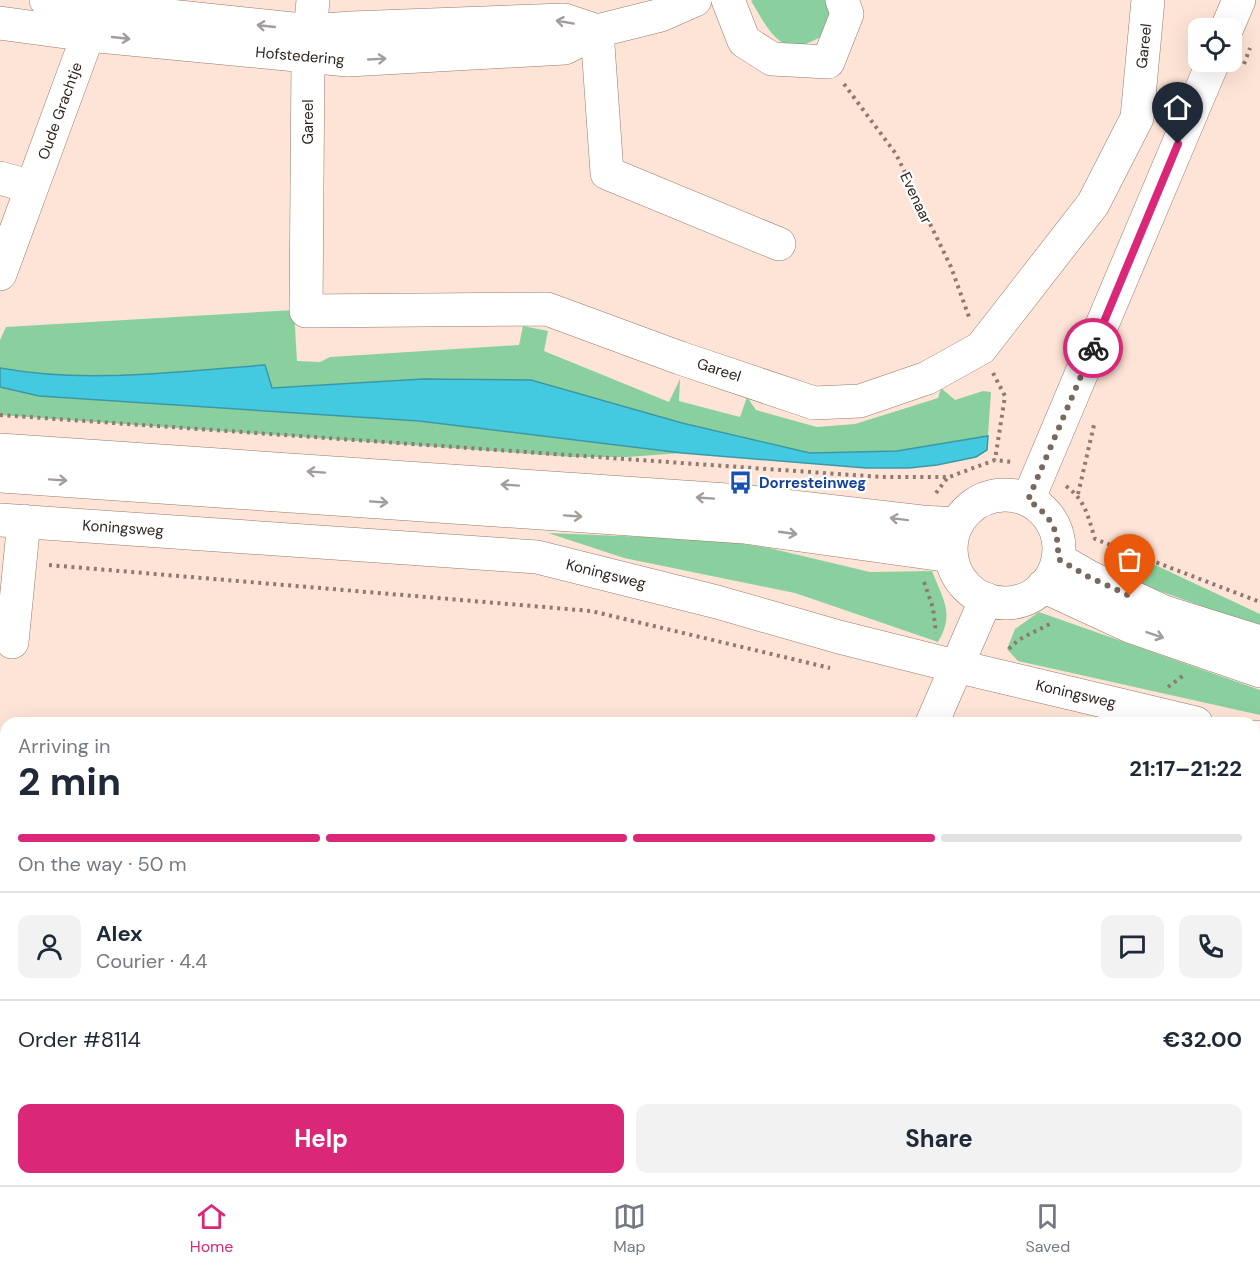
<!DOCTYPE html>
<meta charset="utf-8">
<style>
:root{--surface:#fff;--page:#f2f2f3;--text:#1f2937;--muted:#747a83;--line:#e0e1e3;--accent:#db2777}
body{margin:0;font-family:"DM Sans",sans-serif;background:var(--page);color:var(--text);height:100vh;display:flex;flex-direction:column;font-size:22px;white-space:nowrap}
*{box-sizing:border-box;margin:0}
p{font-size:20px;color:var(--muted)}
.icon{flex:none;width:33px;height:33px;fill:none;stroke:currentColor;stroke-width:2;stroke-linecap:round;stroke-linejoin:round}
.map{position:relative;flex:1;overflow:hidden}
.side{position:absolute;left:0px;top:717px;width:1260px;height:468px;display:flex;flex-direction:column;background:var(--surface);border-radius:18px 18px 0 0;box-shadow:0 6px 24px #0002}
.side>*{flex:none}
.controls{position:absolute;left:1188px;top:18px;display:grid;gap:12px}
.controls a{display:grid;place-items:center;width:54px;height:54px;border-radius:12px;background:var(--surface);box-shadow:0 6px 24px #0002;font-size:30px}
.pin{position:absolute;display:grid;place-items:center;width:51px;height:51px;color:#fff;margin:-62px -26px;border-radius:50% 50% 50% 0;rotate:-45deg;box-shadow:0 0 6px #0007}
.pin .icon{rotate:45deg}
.courier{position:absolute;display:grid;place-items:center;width:60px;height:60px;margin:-30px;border:4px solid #db2777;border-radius:50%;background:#fff;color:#222;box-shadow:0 2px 8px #0007}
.overview em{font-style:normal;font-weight:700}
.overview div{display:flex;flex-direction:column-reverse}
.overview{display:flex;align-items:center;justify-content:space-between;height:102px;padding:0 18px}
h1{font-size:39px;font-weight:700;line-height:45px}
.bar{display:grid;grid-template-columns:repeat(4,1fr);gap:9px 6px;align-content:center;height:72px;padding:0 18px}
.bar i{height:8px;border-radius:4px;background:var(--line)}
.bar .selected{background:var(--accent)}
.bar p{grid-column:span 4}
.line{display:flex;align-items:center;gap:15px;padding:0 18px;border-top:2px solid var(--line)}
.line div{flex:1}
.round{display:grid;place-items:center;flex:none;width:63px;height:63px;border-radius:12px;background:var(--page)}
.cta{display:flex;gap:12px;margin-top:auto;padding:12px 18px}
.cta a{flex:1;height:69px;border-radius:12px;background:var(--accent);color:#fff;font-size:24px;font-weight:700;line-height:69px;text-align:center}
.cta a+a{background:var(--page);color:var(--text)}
.menu{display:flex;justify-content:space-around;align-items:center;height:84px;border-top:2px solid var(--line);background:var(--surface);font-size:16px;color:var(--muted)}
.menu a{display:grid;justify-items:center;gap:3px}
.menu .selected{color:var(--accent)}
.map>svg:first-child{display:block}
.green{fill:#8ad09e}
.water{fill:#43cae0;stroke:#3d98a6;stroke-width:1.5}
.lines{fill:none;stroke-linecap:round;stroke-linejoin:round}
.minor-casing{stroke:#967969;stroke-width:34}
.major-casing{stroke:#967969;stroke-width:34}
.path{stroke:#8d7b71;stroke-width:4;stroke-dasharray:3 4.5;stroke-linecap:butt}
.minor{stroke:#fff;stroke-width:33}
.major{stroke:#fff;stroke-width:33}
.oneway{stroke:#a29d9a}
.done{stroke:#78685e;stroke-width:6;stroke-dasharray:0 10.8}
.route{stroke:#db2777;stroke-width:8}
.labels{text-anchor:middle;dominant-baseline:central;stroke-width:4.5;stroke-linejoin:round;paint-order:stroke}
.street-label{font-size:15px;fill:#30251e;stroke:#fff}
.transit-label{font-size:15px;font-weight:bold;fill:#164399;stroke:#fff;text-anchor:start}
</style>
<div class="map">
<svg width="1260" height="1185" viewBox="0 0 1260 1185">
<rect width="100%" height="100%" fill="#fee4d6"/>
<path class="green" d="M 753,0 L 833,0 L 826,33 L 823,36 C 816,39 808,44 801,45 C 775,51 763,19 751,1 Z
M 294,310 L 297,361 L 320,362 L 330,357 L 519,345 L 523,326 L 548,331 L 544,351 L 669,402 L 680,379 L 679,401 L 740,417 L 747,397 L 756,410 L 817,427 L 855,424 L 938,398 L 941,388 L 955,400 L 983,391 L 991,392 L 988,436 L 897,451 L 810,453 L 682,423 L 531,380 L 423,379 L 271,388 L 265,365 C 178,371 87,384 0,368 L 0,340 L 6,327 Z
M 0,387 L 39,396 L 419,421 L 682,453 L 627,457 L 574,457 L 0,415 Z
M 548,533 L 718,540 L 769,548 L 870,572 L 932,571 C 943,600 955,613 938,642 L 795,593 L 624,558 Z
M 1121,549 L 1260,614 L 1260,627 L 1112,574 Z
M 1039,612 L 1260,690 L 1260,715 L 1018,661 L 1007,649 L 1015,629 Z"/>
<path class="water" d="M 265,365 L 272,388 L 423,379 L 531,380 L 682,423 L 810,453 L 897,451 L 988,436 L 987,450 L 976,457 L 937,465 L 909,468 L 866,468 L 682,453 L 419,421 L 39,396 L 0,387 L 0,368 C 87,384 178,371 265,365 Z"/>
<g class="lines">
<defs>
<path id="minor" d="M 313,0 L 308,58 L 306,311 L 547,309 L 680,358 L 814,403 L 860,401 L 927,378 L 981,348 L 1093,204 L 1137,118 L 1148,0
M 695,0 L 661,15 L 597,31 L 607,173 L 779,244
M 728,0 L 744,41 L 772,59 L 828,62 L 847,14 L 842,0
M 0,23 L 88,35 L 348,60 L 565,48 L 597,31 L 564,20 L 351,28 L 312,31 L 66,5 L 46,0
M 1227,28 L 1239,0
M 0,178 L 32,187
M 0,274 L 88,35 L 75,17
M 1028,500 L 1213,62
M 0,520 L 537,557 L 717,602 L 839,637 L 939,662 L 1196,723
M 12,642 L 24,521
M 932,723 L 986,599
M 1254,737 L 1260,738
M 739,1185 L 741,1179"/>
<path id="major" d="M 0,450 L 742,501 L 922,522 L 957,524
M 0,476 L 744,527 L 951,556
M951 549a54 54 0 1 1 108 0a54 54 0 1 1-108 0Z
M 1058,559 L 1089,577 L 1164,612 L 1260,642
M 1043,586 L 1132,627 L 1260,671"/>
</defs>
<use href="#minor" class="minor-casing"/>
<use href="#major" class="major-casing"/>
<path class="path" d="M 1244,64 L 1250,48
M 844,84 L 896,154 L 951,267 L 969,317
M 993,373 L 1005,396 L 995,460
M 0,415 L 881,477 L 949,477 L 995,460 L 1012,462
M 1066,486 C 1086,501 1088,517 1095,539 L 1260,602
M 936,493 L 948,477
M 1078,494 L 1094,425
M 49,565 L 591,611 L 830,668
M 924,582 L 933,608 L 936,633
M 1009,649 C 1021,635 1037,632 1053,622
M 1168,687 L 1184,675
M 1045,720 L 1054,723"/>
<use href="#minor" class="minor"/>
<use href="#major" class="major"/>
</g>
<defs><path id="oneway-shaft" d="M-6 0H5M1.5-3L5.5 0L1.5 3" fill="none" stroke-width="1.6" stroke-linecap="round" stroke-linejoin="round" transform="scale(1.5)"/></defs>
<g class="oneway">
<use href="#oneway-shaft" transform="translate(565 22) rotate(-170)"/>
<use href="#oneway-shaft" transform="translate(266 26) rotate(-174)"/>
<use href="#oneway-shaft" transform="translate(121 38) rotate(6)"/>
<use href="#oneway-shaft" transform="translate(377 59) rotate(-3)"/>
<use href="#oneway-shaft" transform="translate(316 472) rotate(-176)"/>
<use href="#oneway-shaft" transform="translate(58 480) rotate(4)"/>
<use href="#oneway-shaft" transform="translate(510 485) rotate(-176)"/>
<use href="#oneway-shaft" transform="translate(705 498) rotate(-176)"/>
<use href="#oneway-shaft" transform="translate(379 502) rotate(4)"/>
<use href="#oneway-shaft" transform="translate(573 516) rotate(4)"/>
<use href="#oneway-shaft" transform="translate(899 519) rotate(-173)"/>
<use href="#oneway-shaft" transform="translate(788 533) rotate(8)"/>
<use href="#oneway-shaft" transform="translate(1155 635) rotate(19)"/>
</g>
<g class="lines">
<path class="done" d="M 1093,348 L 1028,500 C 1052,517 1059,530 1058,559 L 1089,577 L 1130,596"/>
<path class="route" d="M 1093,348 L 1178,144"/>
</g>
<defs>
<symbol id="bus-bare" viewBox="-9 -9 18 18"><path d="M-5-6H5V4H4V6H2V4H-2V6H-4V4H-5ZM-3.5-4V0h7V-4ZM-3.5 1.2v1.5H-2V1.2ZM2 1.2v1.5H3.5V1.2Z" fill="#1a4fb4" stroke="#fff" stroke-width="2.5" paint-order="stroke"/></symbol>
</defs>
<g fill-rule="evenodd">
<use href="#bus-bare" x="724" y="466" width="33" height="33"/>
</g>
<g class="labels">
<g class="street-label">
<text transform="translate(1144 46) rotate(-84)">Gareel</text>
<text transform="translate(300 56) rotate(5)">Hofstedering</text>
<text transform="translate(60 111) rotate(-70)">Oude Grachtje</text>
<text transform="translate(308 122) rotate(-90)">Gareel</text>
<text transform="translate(916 198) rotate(65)">Evenaar</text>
<text transform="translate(719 370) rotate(18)">Gareel</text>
<text transform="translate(123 528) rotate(4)">Koningsweg</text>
<text transform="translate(606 574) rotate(14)">Koningsweg</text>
<text transform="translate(1076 694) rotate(13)">Koningsweg</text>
</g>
<g class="transit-label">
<text x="759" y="483">Dorresteinweg</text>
</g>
</g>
</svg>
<div class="controls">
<a><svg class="icon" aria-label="locate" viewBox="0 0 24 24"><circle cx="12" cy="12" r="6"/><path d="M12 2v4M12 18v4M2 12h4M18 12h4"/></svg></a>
</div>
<div class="pin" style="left:1130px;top:596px;background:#ea580c"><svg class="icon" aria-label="bag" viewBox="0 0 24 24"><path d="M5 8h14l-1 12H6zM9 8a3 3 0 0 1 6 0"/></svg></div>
<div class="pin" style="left:1178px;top:144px;background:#1f2937"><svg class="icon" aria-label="home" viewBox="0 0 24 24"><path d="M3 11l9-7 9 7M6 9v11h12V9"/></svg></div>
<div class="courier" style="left:1093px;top:348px"><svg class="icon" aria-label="bike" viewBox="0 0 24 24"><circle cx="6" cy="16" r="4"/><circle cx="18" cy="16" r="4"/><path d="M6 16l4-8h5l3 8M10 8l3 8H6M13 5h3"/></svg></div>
<section class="side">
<div class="overview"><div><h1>2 min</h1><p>Arriving in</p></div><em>21:17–21:22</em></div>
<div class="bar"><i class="selected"></i><i class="selected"></i><i class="selected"></i><i></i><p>On the way · 50 m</p></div>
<div class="line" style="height:108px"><a class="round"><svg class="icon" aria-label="person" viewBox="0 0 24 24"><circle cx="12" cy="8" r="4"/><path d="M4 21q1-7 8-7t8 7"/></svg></a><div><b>Alex</b><p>Courier · 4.4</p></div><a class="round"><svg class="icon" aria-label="chat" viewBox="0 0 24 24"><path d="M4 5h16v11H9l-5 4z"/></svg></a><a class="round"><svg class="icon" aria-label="phone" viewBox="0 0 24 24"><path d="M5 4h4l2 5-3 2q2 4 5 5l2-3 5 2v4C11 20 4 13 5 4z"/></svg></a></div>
<div class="line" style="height:78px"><div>Order #8114</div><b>€32.00</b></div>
<div class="cta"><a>Help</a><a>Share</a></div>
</section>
</div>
<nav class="menu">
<a class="selected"><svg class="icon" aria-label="home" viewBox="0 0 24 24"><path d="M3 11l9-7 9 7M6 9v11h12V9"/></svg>Home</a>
<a><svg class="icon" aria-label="map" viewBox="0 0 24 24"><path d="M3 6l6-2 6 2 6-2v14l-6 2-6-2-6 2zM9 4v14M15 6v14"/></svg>Map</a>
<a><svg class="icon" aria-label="saved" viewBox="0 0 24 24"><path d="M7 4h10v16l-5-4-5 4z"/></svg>Saved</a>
</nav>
